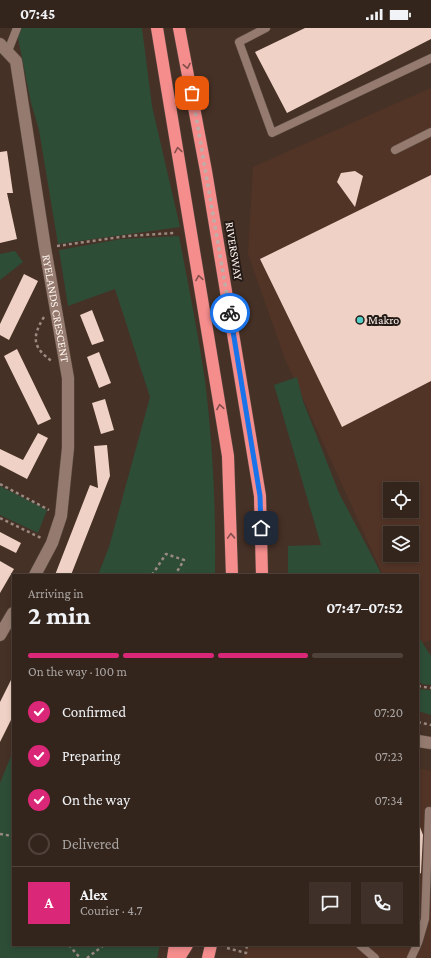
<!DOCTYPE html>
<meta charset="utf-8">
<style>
:root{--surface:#34251c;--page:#3f3129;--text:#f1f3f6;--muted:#a9a5a3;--line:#4e423b;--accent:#db2777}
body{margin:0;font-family:"Crimson Pro",serif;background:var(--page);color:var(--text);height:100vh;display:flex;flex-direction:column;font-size:15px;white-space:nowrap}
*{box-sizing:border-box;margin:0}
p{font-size:13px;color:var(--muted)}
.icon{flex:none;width:22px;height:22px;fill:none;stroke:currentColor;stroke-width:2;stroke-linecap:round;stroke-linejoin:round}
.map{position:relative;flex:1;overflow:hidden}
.side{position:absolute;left:12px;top:546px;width:407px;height:372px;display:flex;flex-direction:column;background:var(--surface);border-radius:0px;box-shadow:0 2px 6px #0003,0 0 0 1px var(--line)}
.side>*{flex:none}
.tools{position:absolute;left:383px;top:454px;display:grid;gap:8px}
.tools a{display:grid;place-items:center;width:36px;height:36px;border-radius:0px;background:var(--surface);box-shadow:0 2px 6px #0003,0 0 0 1px var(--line);font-size:20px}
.pin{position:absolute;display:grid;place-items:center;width:34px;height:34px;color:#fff;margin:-17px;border-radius:8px;box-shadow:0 2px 6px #0006}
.courier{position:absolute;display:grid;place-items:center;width:40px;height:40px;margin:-20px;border:3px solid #1a73e8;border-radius:50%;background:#fff;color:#222;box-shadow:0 1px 5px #0007}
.overview em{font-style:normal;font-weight:700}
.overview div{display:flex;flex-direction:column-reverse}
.overview{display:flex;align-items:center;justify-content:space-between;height:68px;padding:0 16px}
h1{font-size:26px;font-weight:700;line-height:30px}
.bar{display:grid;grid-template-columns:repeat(4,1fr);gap:6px 4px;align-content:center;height:48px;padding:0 16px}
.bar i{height:5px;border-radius:3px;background:var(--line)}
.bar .current{background:var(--accent)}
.bar p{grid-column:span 4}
.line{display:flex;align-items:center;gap:10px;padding:0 16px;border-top:1px solid var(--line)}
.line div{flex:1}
.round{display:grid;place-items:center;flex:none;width:42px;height:42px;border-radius:0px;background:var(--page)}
ol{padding:0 16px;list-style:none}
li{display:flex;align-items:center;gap:12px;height:44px}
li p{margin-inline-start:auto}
li .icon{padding:4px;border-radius:50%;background:var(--accent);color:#fff;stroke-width:4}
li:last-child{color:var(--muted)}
li i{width:22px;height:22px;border:2px solid var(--line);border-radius:50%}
.status{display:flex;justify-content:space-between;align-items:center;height:28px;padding:0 20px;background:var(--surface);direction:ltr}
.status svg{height:11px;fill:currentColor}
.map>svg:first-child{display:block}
.built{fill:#513426;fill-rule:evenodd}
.green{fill:#2d4d37}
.building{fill:#efd2c5}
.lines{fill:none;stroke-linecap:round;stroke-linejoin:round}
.lane-casing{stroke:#5e4c44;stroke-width:9}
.street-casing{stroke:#5e4c44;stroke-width:13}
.highway-casing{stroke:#5e4c44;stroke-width:13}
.path{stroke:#9a8a81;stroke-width:2.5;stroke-dasharray:3 3;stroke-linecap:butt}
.lane{stroke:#957b6f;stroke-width:8}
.street{stroke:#957b6f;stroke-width:12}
.highway{stroke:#f58d8d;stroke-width:12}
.oneway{stroke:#834e4c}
.done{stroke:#beaea7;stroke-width:4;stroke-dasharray:0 7.2}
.route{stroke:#1a73e8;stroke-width:5}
.poi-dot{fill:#54cdc6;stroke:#251b16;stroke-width:1.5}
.labels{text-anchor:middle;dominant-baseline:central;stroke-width:4;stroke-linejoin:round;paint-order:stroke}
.street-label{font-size:12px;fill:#fef2ed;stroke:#251b16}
.poi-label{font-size:12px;fill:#fef2ed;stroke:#251b16;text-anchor:start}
</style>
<div class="status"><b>07:45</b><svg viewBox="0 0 49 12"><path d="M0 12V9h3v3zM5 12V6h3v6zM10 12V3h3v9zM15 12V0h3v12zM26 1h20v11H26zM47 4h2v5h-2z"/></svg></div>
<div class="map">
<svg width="431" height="930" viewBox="0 0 431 930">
<rect width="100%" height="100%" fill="#463126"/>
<path class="built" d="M 431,60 L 431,612 L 418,617 L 418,547 L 383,547 L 285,331 L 248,226 L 253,139 ZM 390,461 L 412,461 L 412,483 L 390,483 ZM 390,505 L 412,505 L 412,527 L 390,527 Z
M 418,740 L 431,743 L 431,930 L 243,930 L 246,917 L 418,917 Z"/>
<path class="green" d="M 16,0 L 142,0 L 152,78 L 180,199 L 58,216 L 39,102 L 31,75 Z
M 179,208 C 188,256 198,304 205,352 C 213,417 216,482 215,547 L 98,547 L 109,519 L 150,369 L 115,261 L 68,278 L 59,222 L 121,211 Z
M 15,223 L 23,234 L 0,252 L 0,226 Z
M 297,349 L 303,373 L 339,465 L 382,547 L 288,547 L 288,518 L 321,517 L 274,357 Z
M 0,458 L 47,482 L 38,505 L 0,487 Z
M 418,608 L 431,628 L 431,657 L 422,656 L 418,652 Z
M 418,661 L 431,662 L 431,687 L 418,683 Z
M 13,723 L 13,917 L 160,917 L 157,930 L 0,930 L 0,755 Z"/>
<path class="building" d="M 305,0 L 431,0 L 431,11 L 287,85 L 255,24 Z
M 7,123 L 13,165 L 7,165 L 17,211 L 0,215 L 0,124 Z
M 355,143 L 363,148 L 355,179 L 337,154 L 341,145 Z
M 431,147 L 431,353 L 342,399 L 260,231 Z
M 24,246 L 38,253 L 9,312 L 0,307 L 0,296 Z
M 92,282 L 104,313 L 92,317 L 80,287 Z
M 17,321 L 51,391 L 38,397 L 4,328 Z
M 99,324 L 111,355 L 99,360 L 87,329 Z
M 105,371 L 114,402 L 101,406 L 92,375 Z
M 38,405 L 48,410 L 27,451 L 0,437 L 0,421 L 23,432 Z
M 107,417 L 110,448 L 71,547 L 55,547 L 90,457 L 98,460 L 94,418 Z
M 0,504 L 21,515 L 16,525 L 0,517 Z
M 0,533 L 14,541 L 0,565 Z
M 13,648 L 13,688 L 0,714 L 0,674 Z
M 420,799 L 423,807 L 421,845 L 418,847 L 418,800 Z"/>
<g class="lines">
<defs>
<path id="lane" d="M 266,0 L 239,14 L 272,105 L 431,30
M 8,23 L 17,0
M 395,122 L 431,104
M 418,915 L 425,891 L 429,783
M 360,917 L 375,930
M 411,930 L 417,917"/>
<g id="street">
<path id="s1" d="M 0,16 L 16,33 L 45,220 L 68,350 L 68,420 L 61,488 L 52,515 L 35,547"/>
<path d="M 0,607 L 13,585"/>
<path d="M 418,713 L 431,715"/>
</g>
<path id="highway" d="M 157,0 L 228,428 L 232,547
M 179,0 L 206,143 L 260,468 L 262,547
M 173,930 L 175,917
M 179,930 L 187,917
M 208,930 L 211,917"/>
</defs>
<use href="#lane" class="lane-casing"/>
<use href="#street" class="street-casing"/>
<use href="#highway" class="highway-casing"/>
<path class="path" d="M 57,218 L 127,208 L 174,205
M 44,289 C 31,310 33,320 53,334
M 0,456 L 49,482
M 0,490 L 41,510
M 152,547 L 166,526 L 184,532 L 175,547
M 418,658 L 431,660
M 418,694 L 431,697
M 0,806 L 13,808
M 69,917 L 80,930
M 227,920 L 246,925 L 247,917
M 87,930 L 104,917"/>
<use href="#lane" class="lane"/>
<use href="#street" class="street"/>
<use href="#highway" class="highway"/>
</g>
<defs><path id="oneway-chevron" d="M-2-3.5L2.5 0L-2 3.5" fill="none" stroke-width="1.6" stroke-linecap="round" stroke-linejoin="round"/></defs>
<g class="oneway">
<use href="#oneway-chevron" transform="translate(187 38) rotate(79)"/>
<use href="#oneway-chevron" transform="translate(178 122) rotate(-99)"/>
<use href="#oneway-chevron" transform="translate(199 250) rotate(-99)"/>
<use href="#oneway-chevron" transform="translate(220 379) rotate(-99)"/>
<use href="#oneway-chevron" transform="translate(231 508) rotate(-92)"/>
</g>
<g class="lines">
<path class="done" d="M 192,65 L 230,285"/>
<path class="route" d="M 230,285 L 260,468 L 261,500"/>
</g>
<circle class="poi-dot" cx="360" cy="292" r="4"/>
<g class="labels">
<g class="street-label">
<text transform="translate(234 223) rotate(81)">RIVERSWAY</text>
<text stroke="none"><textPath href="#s1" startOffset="274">RYELANDS CRESCENT</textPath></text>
</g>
<g class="poi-label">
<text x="368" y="292">Makro</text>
</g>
</g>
</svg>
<div class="tools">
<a><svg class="icon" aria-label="locate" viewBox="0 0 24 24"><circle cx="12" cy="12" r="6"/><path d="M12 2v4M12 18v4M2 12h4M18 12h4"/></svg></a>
<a><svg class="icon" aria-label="layers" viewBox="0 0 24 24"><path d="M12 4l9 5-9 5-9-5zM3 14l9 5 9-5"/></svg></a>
</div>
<div class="pin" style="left:192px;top:65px;background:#ea580c"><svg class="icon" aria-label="bag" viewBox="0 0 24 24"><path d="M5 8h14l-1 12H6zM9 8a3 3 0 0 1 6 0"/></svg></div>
<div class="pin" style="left:261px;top:500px;background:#1f2937"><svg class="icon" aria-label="home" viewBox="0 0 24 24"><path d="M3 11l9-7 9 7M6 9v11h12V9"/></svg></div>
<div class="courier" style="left:230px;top:285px"><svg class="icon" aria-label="bike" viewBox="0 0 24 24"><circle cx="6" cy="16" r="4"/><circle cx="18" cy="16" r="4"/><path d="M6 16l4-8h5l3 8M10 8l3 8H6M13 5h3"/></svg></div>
<section class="side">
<div class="overview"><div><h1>2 min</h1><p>Arriving in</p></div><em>07:47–07:52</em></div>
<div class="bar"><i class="current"></i><i class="current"></i><i class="current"></i><i></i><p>On the way · 100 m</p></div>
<ol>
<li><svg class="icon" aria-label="check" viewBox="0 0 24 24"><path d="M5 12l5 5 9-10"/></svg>Confirmed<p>07:20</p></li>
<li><svg class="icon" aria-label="check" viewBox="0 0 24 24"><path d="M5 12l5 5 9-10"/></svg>Preparing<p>07:23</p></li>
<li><svg class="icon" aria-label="check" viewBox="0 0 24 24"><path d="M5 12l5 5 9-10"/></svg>On the way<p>07:34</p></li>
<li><i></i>Delivered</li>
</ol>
<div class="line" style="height:72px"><b class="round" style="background:var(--accent);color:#fff">A</b><div><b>Alex</b><p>Courier · 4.7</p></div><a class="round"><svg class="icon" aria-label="chat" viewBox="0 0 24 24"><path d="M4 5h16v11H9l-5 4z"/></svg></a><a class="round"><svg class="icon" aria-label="phone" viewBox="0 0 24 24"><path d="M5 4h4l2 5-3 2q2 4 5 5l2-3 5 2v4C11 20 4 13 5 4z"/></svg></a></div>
</section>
</div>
